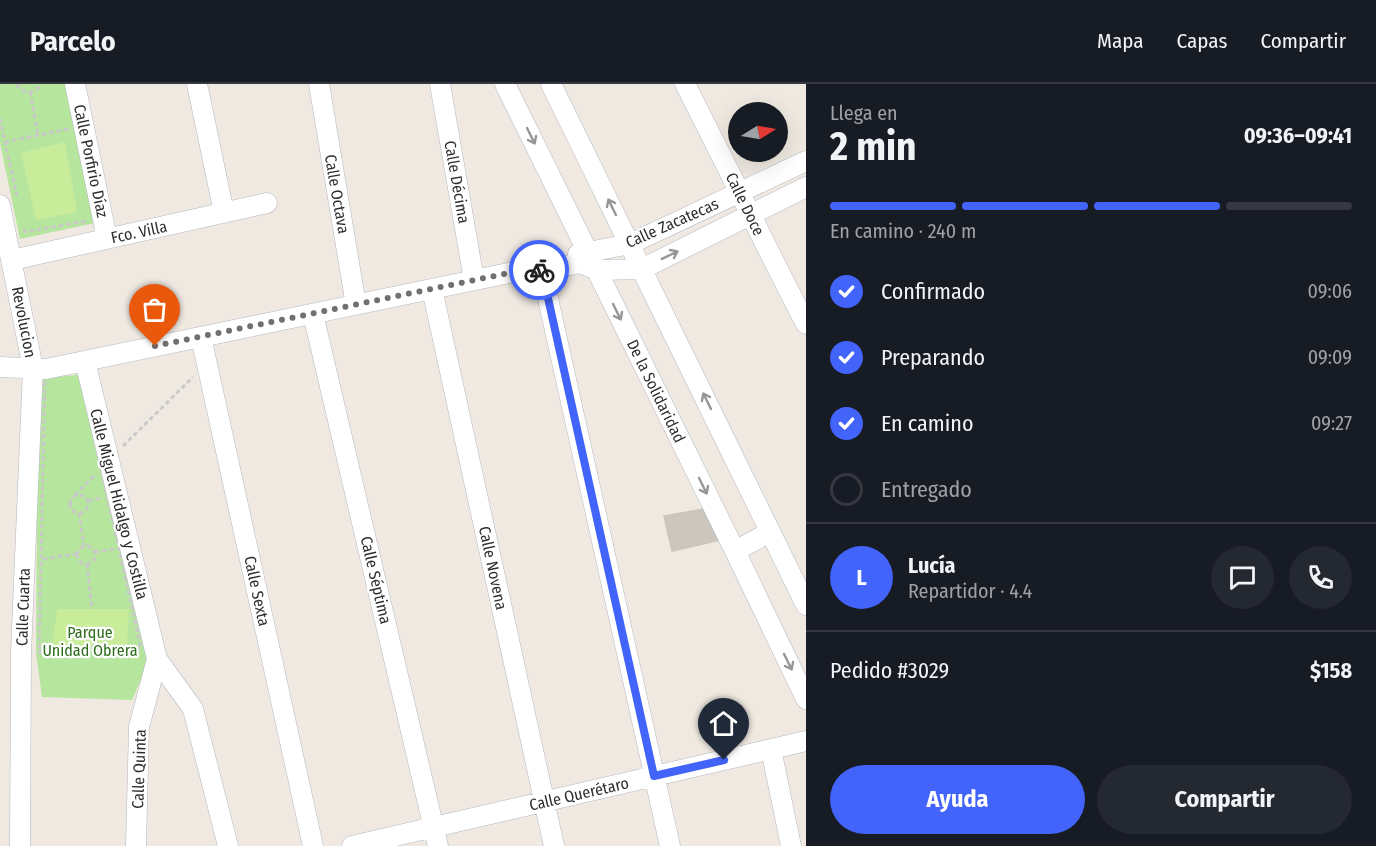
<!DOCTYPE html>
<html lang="es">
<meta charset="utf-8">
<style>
:root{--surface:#171b24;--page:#242831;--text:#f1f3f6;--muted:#9ea1a6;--line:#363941;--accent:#4264fb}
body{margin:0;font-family:"Fira Sans Condensed",sans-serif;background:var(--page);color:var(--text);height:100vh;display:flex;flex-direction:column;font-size:22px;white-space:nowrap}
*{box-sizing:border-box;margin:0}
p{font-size:20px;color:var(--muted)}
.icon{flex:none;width:33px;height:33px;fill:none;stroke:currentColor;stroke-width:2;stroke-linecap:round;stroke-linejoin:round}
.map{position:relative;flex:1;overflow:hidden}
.panel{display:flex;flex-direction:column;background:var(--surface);width:570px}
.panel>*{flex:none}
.needle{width:39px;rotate:79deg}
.controls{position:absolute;left:728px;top:18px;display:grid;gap:12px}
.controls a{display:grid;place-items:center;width:60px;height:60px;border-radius:50%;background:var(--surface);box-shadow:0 6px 24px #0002;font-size:30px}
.pin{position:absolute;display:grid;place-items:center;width:51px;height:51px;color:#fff;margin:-62px -26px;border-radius:50% 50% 50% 0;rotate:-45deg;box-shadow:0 0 6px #0007}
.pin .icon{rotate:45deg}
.courier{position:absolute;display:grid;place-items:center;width:60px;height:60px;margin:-30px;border:4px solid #4264fb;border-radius:50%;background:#fff;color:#222;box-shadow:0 2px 8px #0007}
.headline em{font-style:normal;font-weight:700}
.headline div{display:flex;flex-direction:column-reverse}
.headline{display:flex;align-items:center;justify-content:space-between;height:102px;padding:0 24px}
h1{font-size:39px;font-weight:700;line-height:45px}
.bar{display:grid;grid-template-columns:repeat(4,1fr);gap:9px 6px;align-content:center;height:72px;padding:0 24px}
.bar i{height:8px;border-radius:4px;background:var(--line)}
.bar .selected{background:var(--accent)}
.bar p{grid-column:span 4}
.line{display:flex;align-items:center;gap:15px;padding:0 24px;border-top:2px solid var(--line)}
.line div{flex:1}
.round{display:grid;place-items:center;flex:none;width:63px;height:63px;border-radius:32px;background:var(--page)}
ol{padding:0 24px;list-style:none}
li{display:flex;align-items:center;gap:18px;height:66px}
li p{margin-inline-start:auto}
li .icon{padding:6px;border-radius:50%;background:var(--accent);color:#fff;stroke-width:4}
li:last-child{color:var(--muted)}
li i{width:33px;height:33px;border:3px solid var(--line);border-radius:50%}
.action{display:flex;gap:12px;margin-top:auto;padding:12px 24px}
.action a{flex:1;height:69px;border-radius:36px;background:var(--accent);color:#fff;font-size:24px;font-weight:700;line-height:69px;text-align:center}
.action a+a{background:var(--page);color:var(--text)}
header{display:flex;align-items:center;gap:36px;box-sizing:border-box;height:84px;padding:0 30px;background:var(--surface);border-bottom:2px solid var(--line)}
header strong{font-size:28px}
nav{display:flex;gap:33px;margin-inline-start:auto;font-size:21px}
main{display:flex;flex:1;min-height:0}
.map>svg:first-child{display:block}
.green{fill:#b6e59e}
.pitch{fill:#c9ec9a}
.building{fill:#cbc7bf;stroke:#cbc5ba;stroke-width:1.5}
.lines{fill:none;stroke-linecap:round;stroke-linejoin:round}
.minor-casing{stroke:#b4b7c1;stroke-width:21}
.path{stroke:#c9c9c9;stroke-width:3;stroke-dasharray:4.5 3;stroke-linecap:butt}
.minor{stroke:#fff;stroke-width:20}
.oneway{stroke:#969696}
.done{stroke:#726f6d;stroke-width:6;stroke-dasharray:0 10.8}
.route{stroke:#4264fb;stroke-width:8}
.labels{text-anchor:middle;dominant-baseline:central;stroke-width:4.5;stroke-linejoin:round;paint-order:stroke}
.street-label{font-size:16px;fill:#2e2e2e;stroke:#fff}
.park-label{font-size:16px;fill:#2c6e1b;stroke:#fff}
</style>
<header>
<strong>Parcelo</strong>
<nav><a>Mapa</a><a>Capas</a><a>Compartir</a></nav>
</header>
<main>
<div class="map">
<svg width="806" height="762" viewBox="0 0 806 762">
<rect width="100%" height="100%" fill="#efe9e1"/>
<path class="green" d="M 0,0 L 66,0 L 95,139 L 20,155 L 0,59 Z
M 84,290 L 149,577 L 132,616 L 42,613 L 36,568 L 37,429 L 41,295 Z"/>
<path class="pitch" d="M 65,58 L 77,128 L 36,136 L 21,69 Z
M 57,525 L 129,525 L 127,561 L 52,564 Z"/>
<path class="building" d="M 715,423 L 725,455 L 672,467 L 664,432 Z"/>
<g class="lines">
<defs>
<path id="minor" d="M 75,0 L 107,155
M 197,0 L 224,129
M 319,0 L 356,221
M 440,0 L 474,196
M 505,0 L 735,467 L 806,615
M 551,0 L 806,521
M 685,0 C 726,80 765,161 806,240
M 0,121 L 33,284 L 21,569 L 20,762
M 578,170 L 630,160 L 806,77
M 12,176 L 267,119
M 540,179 L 670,762
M 432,205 L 554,762
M 313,230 L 438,762
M 201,253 L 313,762
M 85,277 L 157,575 L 193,625 L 228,762
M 0,283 L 46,285 L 533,184 L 542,187 L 580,179 L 597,186 L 642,185 L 806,103
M 735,467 L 770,448
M 771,665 L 791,762
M 136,762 L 139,643 L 157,575
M 352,762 L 806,657"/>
</defs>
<use href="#minor" class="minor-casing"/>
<path class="path" d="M 0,0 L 1,0
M 17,0 C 23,11 35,10 41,0
M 30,8 L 38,51
M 0,35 L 17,112
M 5,58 L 68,45
M 24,145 L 25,148 L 86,137
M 79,287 L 141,564 L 52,564 L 39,568 L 45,291 Z
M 123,362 L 193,293
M70 420a9 9 0 1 1 18 0a9 9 0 1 1-18 0Z
M 75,411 L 95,391
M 88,417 L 100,414
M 79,429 L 84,462
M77 471a9 9 0 1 1 18 0a9 9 0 1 1-18 0Z
M 95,468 L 114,465
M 43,475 L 77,470
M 87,480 L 92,525"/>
<use href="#minor" class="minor"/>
</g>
<defs><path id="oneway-shaft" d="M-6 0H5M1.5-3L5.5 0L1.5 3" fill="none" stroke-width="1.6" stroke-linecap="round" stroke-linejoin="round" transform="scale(1.5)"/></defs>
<g class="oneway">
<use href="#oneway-shaft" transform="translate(531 52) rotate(64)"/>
<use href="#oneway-shaft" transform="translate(612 123) rotate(-116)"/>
<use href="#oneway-shaft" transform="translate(670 171) rotate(-26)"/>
<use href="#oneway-shaft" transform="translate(617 228) rotate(64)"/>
<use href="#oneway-shaft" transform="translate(707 317) rotate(-116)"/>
<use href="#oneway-shaft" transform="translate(703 402) rotate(64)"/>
<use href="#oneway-shaft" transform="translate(788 578) rotate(64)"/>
</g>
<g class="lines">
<path class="done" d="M 155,262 L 533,184 L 539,186"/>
<path class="route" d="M 539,186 L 542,187 L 654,692 L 724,676"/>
</g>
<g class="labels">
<g class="street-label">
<text transform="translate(91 77) rotate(78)">Calle Porfirio Díaz</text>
<text transform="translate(457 98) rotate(80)">Calle Décima</text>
<text transform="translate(337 110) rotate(80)">Calle Octava</text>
<text transform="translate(745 120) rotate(64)">Calle Doce</text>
<text transform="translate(672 139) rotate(-24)">Calle Zacatecas</text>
<text transform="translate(139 148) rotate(-12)">Fco. Villa</text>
<text transform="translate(24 238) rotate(79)">Revolucion</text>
<text transform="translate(656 307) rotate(64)">De la Solidaridad</text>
<text transform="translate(119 420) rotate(76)">Calle Miguel Hidalgo y Costilla</text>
<text transform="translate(493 484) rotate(78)">Calle Novena</text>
<text transform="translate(376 496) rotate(77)">Calle Séptima</text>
<text transform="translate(257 507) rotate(78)">Calle Sexta</text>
<text transform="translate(23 523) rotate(-88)">Calle Cuarta</text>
<text transform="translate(139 685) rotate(-88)">Calle Quinta</text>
<text transform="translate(579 710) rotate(-13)">Calle Querétaro</text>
</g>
<g class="park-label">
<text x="90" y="548">Parque<tspan x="90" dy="18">Unidad Obrera</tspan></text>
</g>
</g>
</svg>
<div class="controls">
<a><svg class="needle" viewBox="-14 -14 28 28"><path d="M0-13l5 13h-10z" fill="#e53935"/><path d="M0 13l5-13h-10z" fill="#9ea1a6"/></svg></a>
</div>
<div class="pin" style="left:155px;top:262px;background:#ea580c"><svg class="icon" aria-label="bag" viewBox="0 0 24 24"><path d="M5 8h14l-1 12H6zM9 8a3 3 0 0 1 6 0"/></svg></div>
<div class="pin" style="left:724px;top:676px;background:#1f2937"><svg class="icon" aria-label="home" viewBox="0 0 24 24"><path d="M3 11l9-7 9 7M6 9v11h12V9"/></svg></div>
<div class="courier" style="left:539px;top:186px"><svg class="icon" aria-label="bike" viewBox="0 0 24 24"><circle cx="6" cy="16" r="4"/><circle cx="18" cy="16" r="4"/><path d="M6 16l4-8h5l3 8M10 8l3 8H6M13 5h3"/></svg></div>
</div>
<section class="panel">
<div class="headline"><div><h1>2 min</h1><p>Llega en</p></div><em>09:36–09:41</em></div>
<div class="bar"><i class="selected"></i><i class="selected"></i><i class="selected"></i><i></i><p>En camino · 240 m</p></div>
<ol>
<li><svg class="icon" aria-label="check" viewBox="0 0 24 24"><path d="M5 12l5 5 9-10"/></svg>Confirmado<p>09:06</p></li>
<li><svg class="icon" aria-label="check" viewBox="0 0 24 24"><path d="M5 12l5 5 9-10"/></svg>Preparando<p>09:09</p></li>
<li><svg class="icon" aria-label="check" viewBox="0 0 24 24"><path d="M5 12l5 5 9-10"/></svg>En camino<p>09:27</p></li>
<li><i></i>Entregado</li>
</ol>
<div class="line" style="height:108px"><b class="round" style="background:var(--accent);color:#fff">L</b><div><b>Lucía</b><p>Repartidor · 4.4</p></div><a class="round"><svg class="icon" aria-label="chat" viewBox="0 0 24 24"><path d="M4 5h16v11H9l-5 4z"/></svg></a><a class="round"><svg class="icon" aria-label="phone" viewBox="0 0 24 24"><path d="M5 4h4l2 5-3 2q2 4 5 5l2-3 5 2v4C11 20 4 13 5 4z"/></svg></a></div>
<div class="line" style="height:78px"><div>Pedido #3029</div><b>$158</b></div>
<div class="action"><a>Ayuda</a><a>Compartir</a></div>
</section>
</main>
